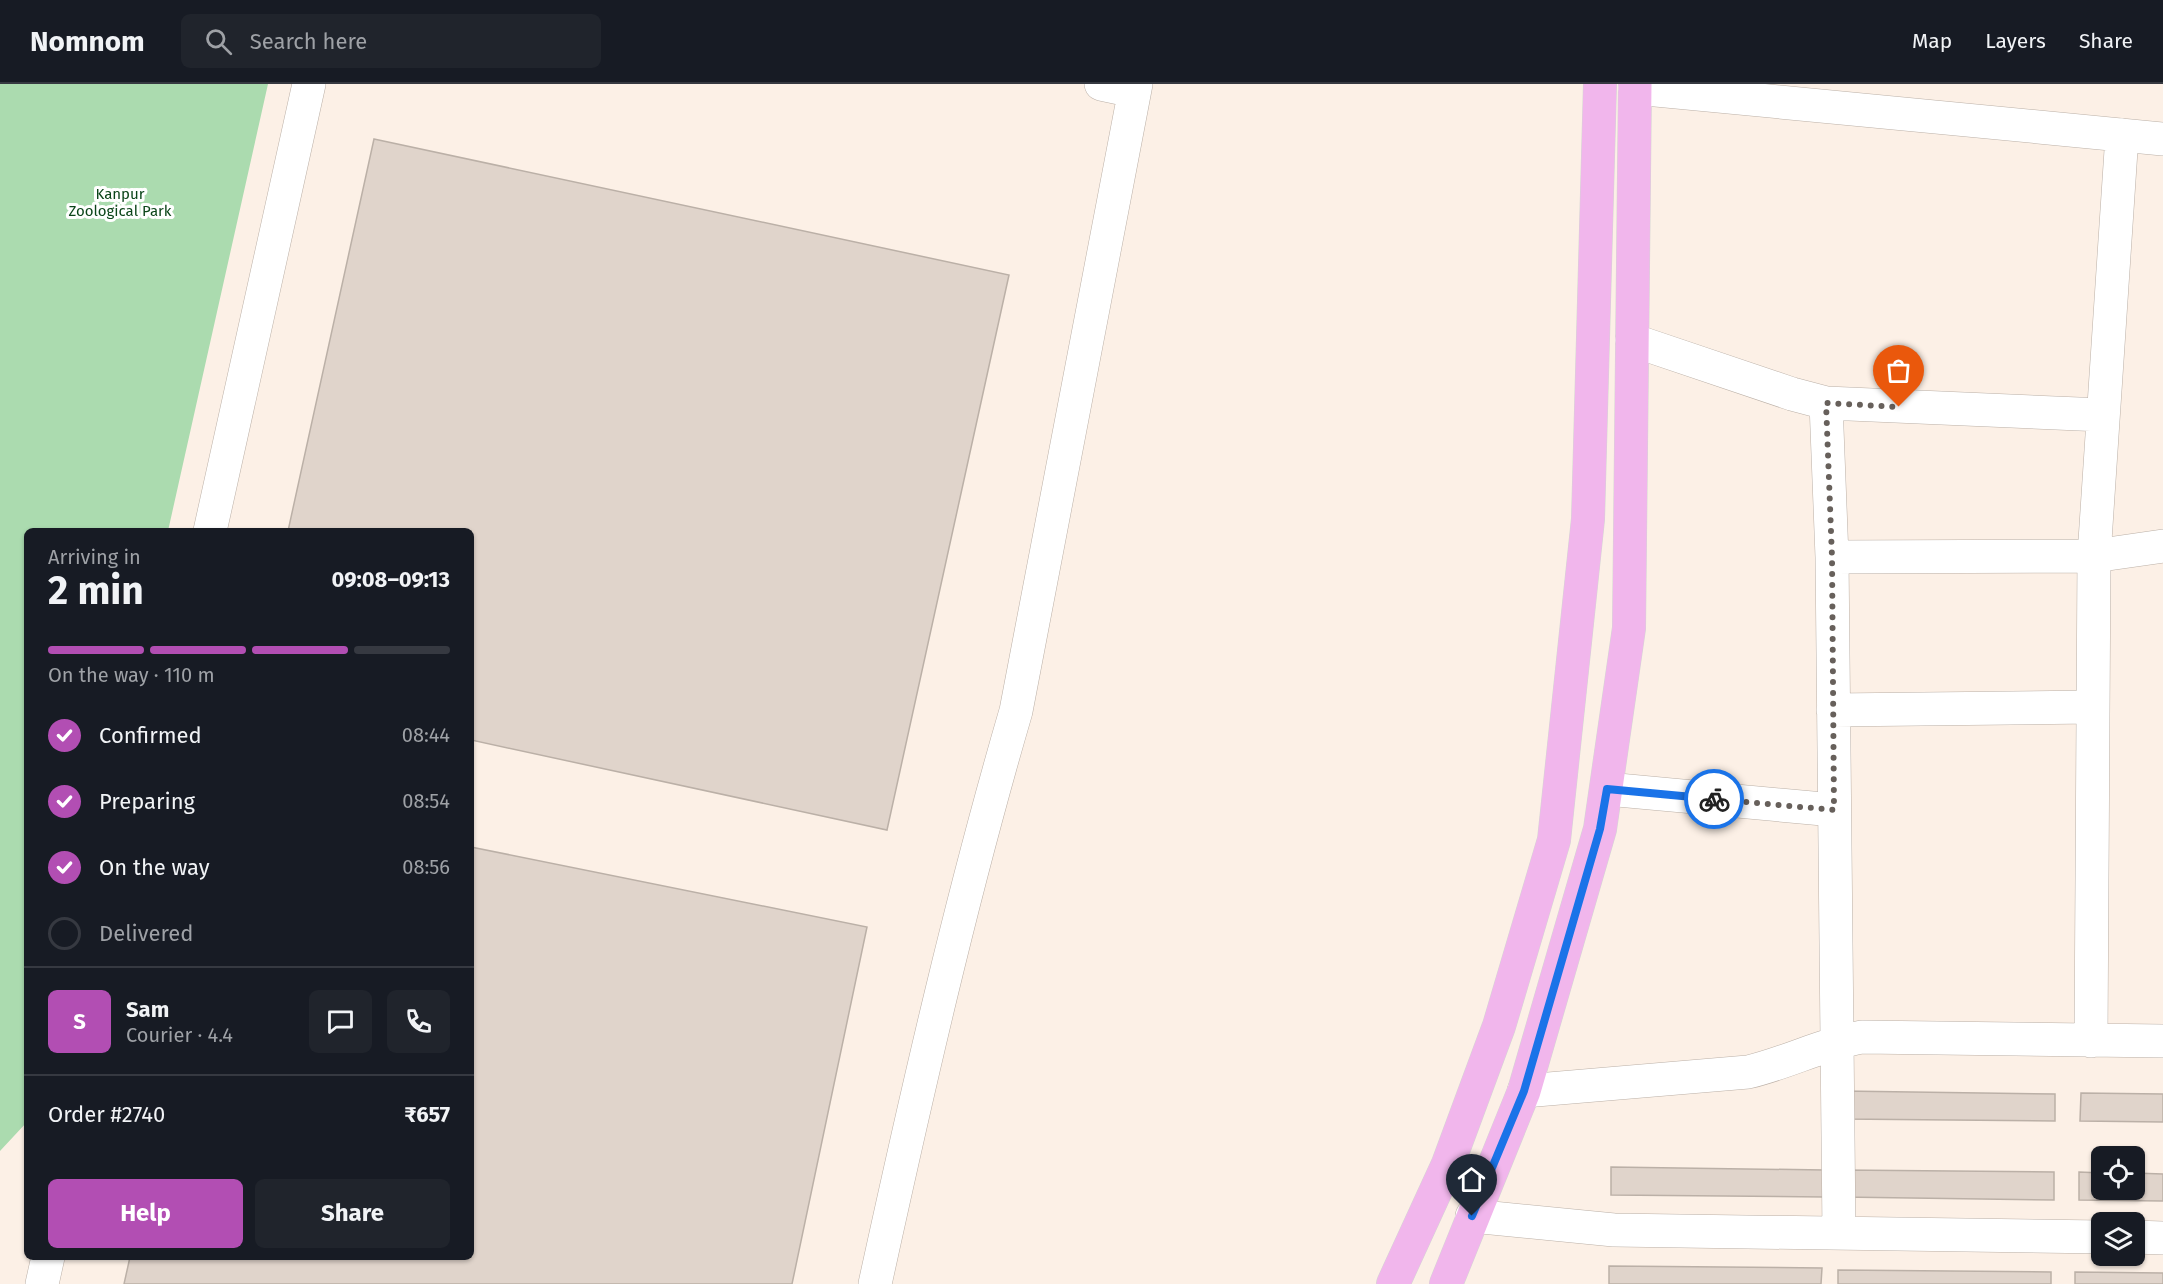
<!DOCTYPE html>
<meta charset="utf-8">
<style>
:root{--surface:#171b24;--page:#20242c;--text:#f1f3f6;--muted:#9ea1a6;--line:#363941;--accent:#b24eb3}
body{margin:0;font-family:"Fira Sans",sans-serif;background:var(--page);color:var(--text);height:100vh;display:flex;flex-direction:column;font-size:22px;white-space:nowrap}
*{box-sizing:border-box;margin:0}
p{font-size:20px;color:var(--muted)}
.icon{flex:none;width:33px;height:33px;fill:none;stroke:currentColor;stroke-width:2;stroke-linecap:round;stroke-linejoin:round}
.map{position:relative;flex:1;overflow:hidden}
.side{position:absolute;left:24px;top:444px;width:450px;height:732px;display:flex;flex-direction:column;background:var(--surface);border-radius:9px;box-shadow:0 2px 4px #0004}
.side>*{flex:none}
.buttons{position:absolute;left:2091px;top:1062px;display:grid;gap:12px}
.buttons a{display:grid;place-items:center;width:54px;height:54px;border-radius:9px;background:var(--surface);box-shadow:0 2px 4px #0004;font-size:30px}
.pin{position:absolute;display:grid;place-items:center;width:51px;height:51px;color:#fff;margin:-62px -26px;border-radius:50% 50% 50% 0;rotate:-45deg;box-shadow:0 0 6px #0007}
.pin .icon{rotate:45deg}
.courier{position:absolute;display:grid;place-items:center;width:60px;height:60px;margin:-30px;border:4px solid #1a73e8;border-radius:50%;background:#fff;color:#222;box-shadow:0 2px 8px #0007}
.head em{font-style:normal;font-weight:700}
.head div{display:flex;flex-direction:column-reverse}
.head{display:flex;align-items:center;justify-content:space-between;height:102px;padding:0 24px}
h1{font-size:39px;font-weight:700;line-height:45px}
.bar{display:grid;grid-template-columns:repeat(4,1fr);gap:9px 6px;align-content:center;height:72px;padding:0 24px}
.bar i{height:8px;border-radius:4px;background:var(--line)}
.bar .on{background:var(--accent)}
.bar p{grid-column:span 4}
.line{display:flex;align-items:center;gap:15px;padding:0 24px;border-top:2px solid var(--line)}
.line div{flex:1}
.round{display:grid;place-items:center;flex:none;width:63px;height:63px;border-radius:9px;background:var(--page)}
ol{padding:0 24px;list-style:none}
li{display:flex;align-items:center;gap:18px;height:66px}
li p{margin-inline-start:auto}
li .icon{padding:6px;border-radius:50%;background:var(--accent);color:#fff;stroke-width:4}
li:last-child{color:var(--muted)}
li i{width:33px;height:33px;border:3px solid var(--line);border-radius:50%}
.primary-button{display:flex;gap:12px;margin-top:auto;padding:12px 24px}
.primary-button a{flex:1;height:69px;border-radius:9px;background:var(--accent);color:#fff;font-size:24px;font-weight:700;line-height:69px;text-align:center}
.primary-button a+a{background:var(--page);color:var(--text)}
header{display:flex;align-items:center;gap:36px;box-sizing:border-box;height:84px;padding:0 30px;background:var(--surface);border-bottom:2px solid var(--line)}
header strong{font-size:28px}
nav{display:flex;gap:33px;margin-inline-start:auto;font-size:21px}
.search{width:420px;height:54px;background:var(--page);display:flex;align-items:center;gap:15px;box-sizing:border-box;padding:0 21px;border-radius:9px;color:var(--muted);font-size:22px}
.map>svg:first-child{display:block}
.green{fill:#abdbaf}
.building{fill:#e0d4cb;stroke:#bbb0a7;stroke-width:1.5}
.lines{fill:none;stroke-linecap:round;stroke-linejoin:round}
.minor-casing{stroke:#bbb0a7;stroke-width:34}
.major-casing{stroke:#d5d5d4;stroke-width:34}
.minor{stroke:#fff;stroke-width:33}
.major{stroke:#f1b6ec;stroke-width:33}
.done{stroke:#67605b;stroke-width:6;stroke-dasharray:0 10.8}
.route{stroke:#1a73e8;stroke-width:8}
.labels{text-anchor:middle;dominant-baseline:central;stroke-width:6;stroke-linejoin:round;paint-order:stroke}
.park-label{font-size:15px;fill:#0b4519;stroke:#fff}
</style>
<header>
<strong>Nomnom</strong>
<div class="search"><svg class="icon" aria-label="search" viewBox="0 0 24 24"><circle cx="10" cy="10" r="6"/><path d="M15 15l6 6"/></svg>Search here</div>
<nav><a>Map</a><a>Layers</a><a>Share</a></nav>
</header>
<div class="map">
<svg width="2163" height="1200" viewBox="0 0 2163 1200">
<rect width="100%" height="100%" fill="#fcf0e6"/>
<path class="green" d="M 0,0 L 268,0 L 168,447 L 27,447 L 27,1038 L 0,1067 Z"/>
<path class="building" d="M 374,55 L 1009,191 L 887,746 L 471,656 L 471,447 L 288,447 Z
M 471,763 L 867,843 L 792,1200 L 124,1200 L 130,1173 L 471,1173 Z
M 1842,1007 L 2055,1010 L 2055,1037 L 1842,1035 Z
M 2081,1009 L 2163,1010 L 2163,1038 L 2080,1037 Z
M 1611,1083 L 1824,1086 L 1824,1113 L 1611,1111 Z
M 1842,1086 L 2054,1088 L 2054,1116 L 1841,1113 Z
M 2079,1088 L 2102,1089 L 2102,1106 L 2134,1106 L 2134,1089 L 2163,1090 L 2163,1117 L 2079,1116 Z
M 1609,1182 L 1822,1184 L 1821,1200 L 1609,1200 Z
M 1838,1186 L 2051,1188 L 2051,1200 L 1838,1200 Z
M 2075,1188 L 2163,1189 L 2163,1200 L 2075,1200 Z"/>
<g class="lines">
<defs>
<path id="minor" d="M 1101,0 L 1134,7
M 1635,4 L 2163,55
M 1632,256 L 1792,310 L 1826,319 L 2103,331
M 1826,319 L 1832,473 L 1839,1148
M 210,447 L 309,0
M 1832,473 L 2094,472 L 2163,462
M 1833,626 L 2092,623
M 1607,705 L 1834,726
M 2091,957 L 2094,472 L 2122,51
M 1524,1007 L 1748,988 C 1787,979 1822,960 1862,953 L 2163,957
M 1472,1132 L 1614,1146 L 2102,1153
M 2134,1153 L 2163,1154
M 42,1200 L 48,1173
M 875,1200 C 917,1008 961,815 1016,627 L 1136,0"/>
<path id="major" d="M 1393,1200 L 1448,1080 L 1499,942 L 1554,756 L 1588,435 L 1600,0
M 1446,1200 L 1524,1007 L 1600,745 L 1629,544 L 1635,0"/>
</defs>
<use href="#minor" class="minor-casing"/>
<use href="#major" class="major-casing"/>
<use href="#minor" class="minor"/>
<use href="#major" class="major"/>
</g>
<g class="lines">
<path class="done" d="M 1714,715 L 1834,726 L 1832,473 L 1826,319 L 1899,323"/>
<path class="route" d="M 1472,1132 L 1524,1007 L 1600,745 L 1607,705 L 1714,715"/>
</g>
<g class="labels">
<g class="park-label">
<text x="120" y="110">Kanpur<tspan x="120" dy="17">Zoological Park</tspan></text>
</g>
</g>
</svg>
<div class="buttons">
<a><svg class="icon" aria-label="locate" viewBox="0 0 24 24"><circle cx="12" cy="12" r="6"/><path d="M12 2v4M12 18v4M2 12h4M18 12h4"/></svg></a>
<a><svg class="icon" aria-label="layers" viewBox="0 0 24 24"><path d="M12 4l9 5-9 5-9-5zM3 14l9 5 9-5"/></svg></a>
</div>
<div class="pin" style="left:1899px;top:323px;background:#ea580c"><svg class="icon" aria-label="bag" viewBox="0 0 24 24"><path d="M5 8h14l-1 12H6zM9 8a3 3 0 0 1 6 0"/></svg></div>
<div class="pin" style="left:1472px;top:1132px;background:#1f2937"><svg class="icon" aria-label="home" viewBox="0 0 24 24"><path d="M3 11l9-7 9 7M6 9v11h12V9"/></svg></div>
<div class="courier" style="left:1714px;top:715px"><svg class="icon" aria-label="bike" viewBox="0 0 24 24"><circle cx="6" cy="16" r="4"/><circle cx="18" cy="16" r="4"/><path d="M6 16l4-8h5l3 8M10 8l3 8H6M13 5h3"/></svg></div>
<section class="side">
<div class="head"><div><h1>2 min</h1><p>Arriving in</p></div><em>09:08–09:13</em></div>
<div class="bar"><i class="on"></i><i class="on"></i><i class="on"></i><i></i><p>On the way · 110 m</p></div>
<ol>
<li><svg class="icon" aria-label="check" viewBox="0 0 24 24"><path d="M5 12l5 5 9-10"/></svg>Confirmed<p>08:44</p></li>
<li><svg class="icon" aria-label="check" viewBox="0 0 24 24"><path d="M5 12l5 5 9-10"/></svg>Preparing<p>08:54</p></li>
<li><svg class="icon" aria-label="check" viewBox="0 0 24 24"><path d="M5 12l5 5 9-10"/></svg>On the way<p>08:56</p></li>
<li><i></i>Delivered</li>
</ol>
<div class="line" style="height:108px"><b class="round" style="background:var(--accent);color:#fff">S</b><div><b>Sam</b><p>Courier · 4.4</p></div><a class="round"><svg class="icon" aria-label="chat" viewBox="0 0 24 24"><path d="M4 5h16v11H9l-5 4z"/></svg></a><a class="round"><svg class="icon" aria-label="phone" viewBox="0 0 24 24"><path d="M5 4h4l2 5-3 2q2 4 5 5l2-3 5 2v4C11 20 4 13 5 4z"/></svg></a></div>
<div class="line" style="height:78px"><div>Order #2740</div><b>₹657</b></div>
<div class="primary-button"><a>Help</a><a>Share</a></div>
</section>
</div>
